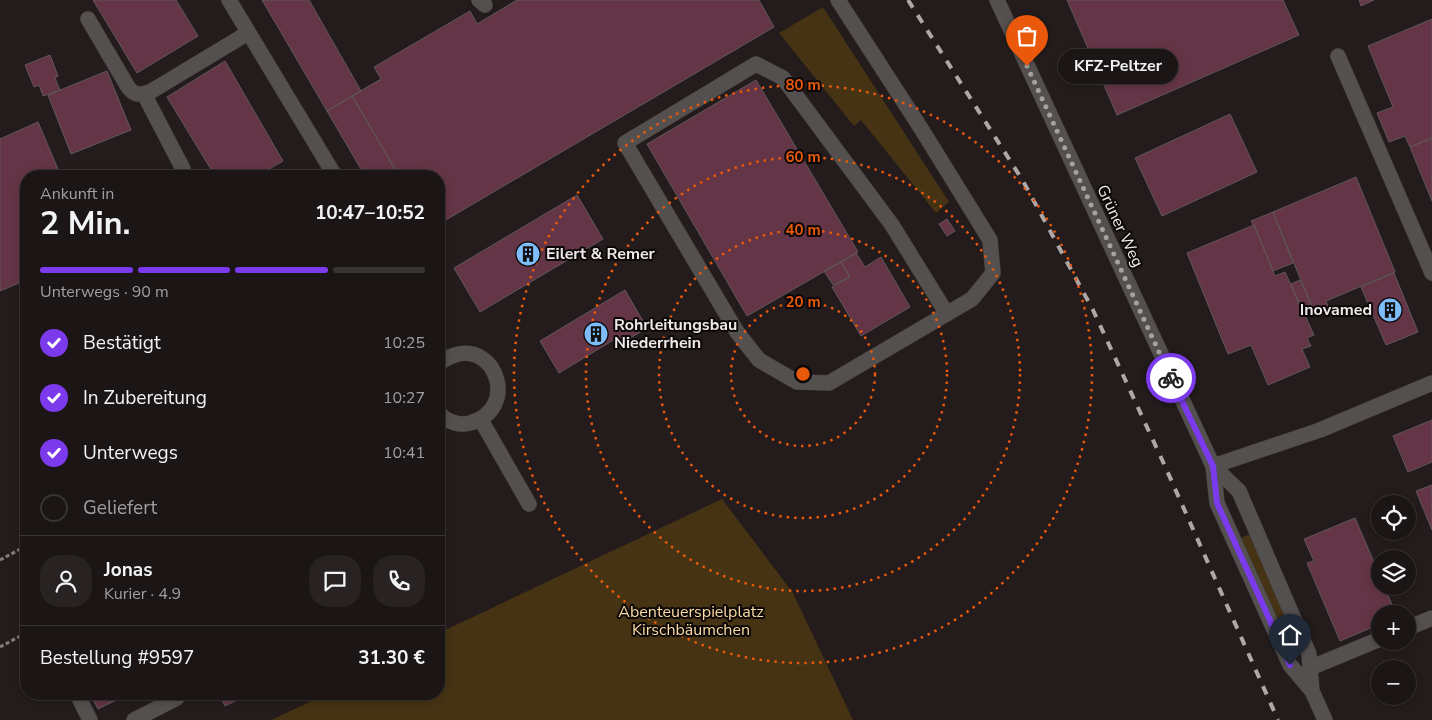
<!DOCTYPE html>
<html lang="de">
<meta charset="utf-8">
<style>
:root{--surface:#1b1515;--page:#282222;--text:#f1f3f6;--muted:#a09fa0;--line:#393434;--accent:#7c3aed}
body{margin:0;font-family:"Nunito Sans",sans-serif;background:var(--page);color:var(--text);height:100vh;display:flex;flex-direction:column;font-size:19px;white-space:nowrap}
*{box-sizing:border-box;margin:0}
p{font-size:16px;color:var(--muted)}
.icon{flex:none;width:28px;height:28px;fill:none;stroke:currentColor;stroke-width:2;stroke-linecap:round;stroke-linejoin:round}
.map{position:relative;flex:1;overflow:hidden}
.side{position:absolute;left:20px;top:170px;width:425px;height:530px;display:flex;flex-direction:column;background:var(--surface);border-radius:20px;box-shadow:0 2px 8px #0003,0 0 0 1px var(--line)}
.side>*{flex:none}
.controls{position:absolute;left:1371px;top:495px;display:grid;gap:10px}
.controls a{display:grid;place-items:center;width:45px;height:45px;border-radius:50%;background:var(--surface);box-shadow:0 2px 8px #0003,0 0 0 1px var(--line);font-size:25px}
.pin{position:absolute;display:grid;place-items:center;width:42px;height:42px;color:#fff;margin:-51px -21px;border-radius:50% 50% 50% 0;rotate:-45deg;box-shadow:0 0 5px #0007}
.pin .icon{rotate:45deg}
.courier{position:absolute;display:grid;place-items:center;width:50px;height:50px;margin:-25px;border:4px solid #7c3aed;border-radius:50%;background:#fff;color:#222;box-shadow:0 1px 6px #0007}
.bubble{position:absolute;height:35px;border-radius:18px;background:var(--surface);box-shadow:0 2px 8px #0003,0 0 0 1px var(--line);font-size:16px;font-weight:700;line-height:35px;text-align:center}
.summary em{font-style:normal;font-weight:700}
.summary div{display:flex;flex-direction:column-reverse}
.summary{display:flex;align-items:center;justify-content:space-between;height:85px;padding:0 20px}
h1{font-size:32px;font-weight:700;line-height:38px}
.bar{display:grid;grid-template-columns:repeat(4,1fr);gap:8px 5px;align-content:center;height:60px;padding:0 20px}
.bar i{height:6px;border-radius:4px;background:var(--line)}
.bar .selected{background:var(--accent)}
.bar p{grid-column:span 4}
.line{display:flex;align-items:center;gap:12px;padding:0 20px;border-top:1px solid var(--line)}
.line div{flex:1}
.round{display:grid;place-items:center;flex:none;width:52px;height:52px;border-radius:20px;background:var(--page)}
ol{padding:0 20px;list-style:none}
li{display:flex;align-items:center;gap:15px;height:55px}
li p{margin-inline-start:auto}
li .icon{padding:5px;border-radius:50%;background:var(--accent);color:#fff;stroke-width:4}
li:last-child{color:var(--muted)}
li i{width:28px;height:28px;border:2px solid var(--line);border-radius:50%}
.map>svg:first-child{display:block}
.green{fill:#453313}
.building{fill:#643546;stroke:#60575a}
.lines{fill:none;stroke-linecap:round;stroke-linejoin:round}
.minor-casing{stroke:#403939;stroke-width:16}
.path{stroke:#837c7c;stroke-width:3;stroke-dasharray:4 2.5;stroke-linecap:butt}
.minor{stroke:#54504f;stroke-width:15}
.rail{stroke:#ada7a7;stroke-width:4;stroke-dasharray:9 9;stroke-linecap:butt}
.done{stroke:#a8a1a1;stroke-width:5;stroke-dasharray:0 9}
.route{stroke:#7c3aed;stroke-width:6}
.ring{fill:none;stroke:#e8590c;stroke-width:2.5;stroke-dasharray:2.5 5}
.labels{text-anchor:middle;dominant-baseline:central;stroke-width:4;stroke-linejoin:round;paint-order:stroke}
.street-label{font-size:16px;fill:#efe9e9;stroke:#0b0807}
.poi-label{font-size:16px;font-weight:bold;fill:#efe9e9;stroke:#0b0807;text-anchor:start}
.park-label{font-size:16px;fill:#fcdaa2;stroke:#0b0807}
.centre{fill:#e8590c;stroke:#0b0807;stroke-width:2.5}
.ring-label{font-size:15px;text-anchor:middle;font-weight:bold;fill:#e8590c;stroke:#0b0807;stroke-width:4;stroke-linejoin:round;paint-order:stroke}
</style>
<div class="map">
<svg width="1432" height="720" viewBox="0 0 1432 720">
<rect width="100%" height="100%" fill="#241c1c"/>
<path class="green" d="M 823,7 L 949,202 L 936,213 L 861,120 L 854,126 L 779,33 Z
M 722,499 L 793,593 L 853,720 L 271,720 L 327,694 L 439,694 L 439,633 Z
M 1250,534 L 1299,646 L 1300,652 L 1297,655 L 1294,654 L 1291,650 L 1241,538 Z"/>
<path class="building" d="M 93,0 L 176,0 L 198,36 L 137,73 Z
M 262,0 L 309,0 L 361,91 L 327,111 Z
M 517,0 L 759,0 L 774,27 L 439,224 L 439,176 L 399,176 L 352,96 L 381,79 L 374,67 L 470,11 L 477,24 Z
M 1067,0 L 1283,0 L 1299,35 L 1117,115 Z
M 1359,0 L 1374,0 L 1361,6 Z
M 1432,19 L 1432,138 L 1410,147 L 1405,136 L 1389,142 L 1377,113 L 1393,107 L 1368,46 Z
M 50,55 L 58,76 L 55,78 L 60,90 L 43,96 L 39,85 L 34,87 L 25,65 Z
M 225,61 L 283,161 L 257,176 L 215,176 L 167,97 Z
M 107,71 L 131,130 L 71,154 L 48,95 Z
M 756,80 L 858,252 L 747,316 L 647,144 Z
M 352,96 L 399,176 L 365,176 L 327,111 Z
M 1230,114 L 1257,172 L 1162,216 L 1135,158 Z
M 38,122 L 61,176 L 26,176 L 26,280 L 0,291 L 0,139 Z
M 1432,138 L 1432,201 L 1410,147 Z
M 1356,177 L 1395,272 L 1326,301 L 1328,306 L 1314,312 L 1273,212 Z
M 577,195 L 603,239 L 480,312 L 454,268 Z
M 1273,212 L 1293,263 L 1273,271 L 1254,225 L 1253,225 L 1251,221 Z
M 947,219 L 955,231 L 947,236 L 939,224 Z
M 1254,225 L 1275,276 L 1285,272 L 1314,335 L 1307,338 L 1311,346 L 1302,349 L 1310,367 L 1268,385 L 1251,345 L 1228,354 L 1187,253 Z
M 856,253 L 865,267 L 881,257 L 910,307 L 861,336 L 832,287 L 850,277 L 841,262 Z
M 841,262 L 850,277 L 833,285 L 824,271 Z
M 1394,273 L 1418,332 L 1386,345 L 1361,287 Z
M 1300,280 L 1312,306 L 1301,310 L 1291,284 Z
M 625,290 L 647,328 L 619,345 L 615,339 L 559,373 L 540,341 Z
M 1432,420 L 1432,462 L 1408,472 L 1393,436 Z
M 1432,485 L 1432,530 L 1416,491 Z
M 1355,518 L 1380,576 L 1380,586 L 1384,586 L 1396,614 L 1380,614 L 1380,624 L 1340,641 L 1307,563 L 1314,561 L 1304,539 Z
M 90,694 L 129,694 L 98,709 Z
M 219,694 L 249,694 L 225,706 Z"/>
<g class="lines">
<defs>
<path id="minor" d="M 229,0 L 335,176
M 479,0 L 485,5
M 838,0 L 922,130 L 990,240 L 993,273 L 972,299 L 829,383 L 797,382 L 759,360 L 737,332 L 625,143 L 756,64 L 783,78 L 892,225 L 947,314
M 997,0 L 1213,466 L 1217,503 L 1290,665 L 1312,691 L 1325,720
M 88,19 L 128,87 C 135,96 139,95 150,92 L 248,33
M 1338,56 L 1432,273
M 144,94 L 183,169
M 439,364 C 444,359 448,357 455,355 C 497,342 519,410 470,423 C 459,426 447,422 439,413
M 481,420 L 529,504
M 1213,466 L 1239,491 L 1309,654 L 1312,691
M 1213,466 L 1320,430 L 1432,383
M 1408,628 L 1432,618
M 1310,668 L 1380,639
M 77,694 L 90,720
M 134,720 L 177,698 L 175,694"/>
</defs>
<use href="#minor" class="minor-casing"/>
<path class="path" d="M 0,560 L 26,546
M 0,647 L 26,633"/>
<use href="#minor" class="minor"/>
<path class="rail" d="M 908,0 L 1023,181 L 1093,310 L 1164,464 L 1278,720"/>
</g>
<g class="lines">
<path class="done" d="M 1027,66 L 1171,378"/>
<path class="route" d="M 1171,378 L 1213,466 L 1217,503 L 1290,665"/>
</g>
<g class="ring">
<circle cx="803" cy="374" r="72"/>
<circle cx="803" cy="374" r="144"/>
<circle cx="803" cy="374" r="217"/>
<circle cx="803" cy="374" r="289"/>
</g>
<defs>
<symbol id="building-disc" viewBox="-11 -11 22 22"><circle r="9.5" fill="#7ebdf9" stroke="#0b0807"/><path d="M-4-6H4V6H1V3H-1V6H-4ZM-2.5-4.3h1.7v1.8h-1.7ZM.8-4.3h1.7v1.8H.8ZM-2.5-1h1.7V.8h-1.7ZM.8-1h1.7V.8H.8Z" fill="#111"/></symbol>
</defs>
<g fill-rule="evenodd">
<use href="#building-disc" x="514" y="240" width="28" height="28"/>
<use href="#building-disc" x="1376" y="296" width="28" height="28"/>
<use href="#building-disc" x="582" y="320" width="28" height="28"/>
</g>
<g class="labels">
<g class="street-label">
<text transform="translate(1120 226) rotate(65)">Grüner Weg</text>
</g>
<g class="poi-label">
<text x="546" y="254">Eilert &amp; Remer</text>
<text x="1372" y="310" text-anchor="end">Inovamed</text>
<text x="614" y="325">Rohrleitungsbau<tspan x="614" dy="18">Niederrhein</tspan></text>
</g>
<g class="park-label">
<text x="691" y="612">Abenteuerspielplatz<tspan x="691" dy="18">Kirschbäumchen</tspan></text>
</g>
</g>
<circle cx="803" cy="374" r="8" class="centre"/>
<g class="ring-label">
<text x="803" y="90">80 m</text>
<text x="803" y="162">60 m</text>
<text x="803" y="235">40 m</text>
<text x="803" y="307">20 m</text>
</g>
</svg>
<div class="controls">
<a><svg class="icon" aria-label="locate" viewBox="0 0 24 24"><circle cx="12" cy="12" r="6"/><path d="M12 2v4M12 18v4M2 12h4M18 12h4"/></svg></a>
<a><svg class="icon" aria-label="layers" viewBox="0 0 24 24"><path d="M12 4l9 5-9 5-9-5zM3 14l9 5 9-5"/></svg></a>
<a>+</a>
<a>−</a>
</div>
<div class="pin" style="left:1027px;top:66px;background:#ea580c"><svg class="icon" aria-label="bag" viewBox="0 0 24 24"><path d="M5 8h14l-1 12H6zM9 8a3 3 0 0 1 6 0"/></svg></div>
<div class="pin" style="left:1290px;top:665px;background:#1f2937"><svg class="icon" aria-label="home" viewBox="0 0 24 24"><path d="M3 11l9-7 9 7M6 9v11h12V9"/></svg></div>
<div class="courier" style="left:1171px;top:378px"><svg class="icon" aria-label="bike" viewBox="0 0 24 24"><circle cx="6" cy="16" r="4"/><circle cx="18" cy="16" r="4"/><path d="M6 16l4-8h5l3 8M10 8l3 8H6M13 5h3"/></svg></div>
<div class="bubble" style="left:1058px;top:49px;width:120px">KFZ-Peltzer</div>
<section class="side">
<div class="summary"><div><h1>2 Min.</h1><p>Ankunft in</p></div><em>10:47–10:52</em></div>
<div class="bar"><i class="selected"></i><i class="selected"></i><i class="selected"></i><i></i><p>Unterwegs · 90 m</p></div>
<ol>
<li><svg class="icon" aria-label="check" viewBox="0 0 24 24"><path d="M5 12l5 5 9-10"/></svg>Bestätigt<p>10:25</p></li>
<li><svg class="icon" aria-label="check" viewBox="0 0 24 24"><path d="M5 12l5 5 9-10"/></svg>In Zubereitung<p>10:27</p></li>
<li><svg class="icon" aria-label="check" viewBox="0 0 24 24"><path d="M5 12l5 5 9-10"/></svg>Unterwegs<p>10:41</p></li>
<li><i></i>Geliefert</li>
</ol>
<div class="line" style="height:90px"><a class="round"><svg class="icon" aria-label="person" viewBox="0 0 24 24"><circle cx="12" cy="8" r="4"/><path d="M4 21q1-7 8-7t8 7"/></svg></a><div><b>Jonas</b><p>Kurier · 4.9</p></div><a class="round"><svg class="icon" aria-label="chat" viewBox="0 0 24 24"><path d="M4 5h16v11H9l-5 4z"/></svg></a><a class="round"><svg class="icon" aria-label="phone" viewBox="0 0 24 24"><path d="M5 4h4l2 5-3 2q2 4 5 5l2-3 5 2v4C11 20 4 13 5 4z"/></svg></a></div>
<div class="line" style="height:65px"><div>Bestellung #9597</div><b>31.30 €</b></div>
</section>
</div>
